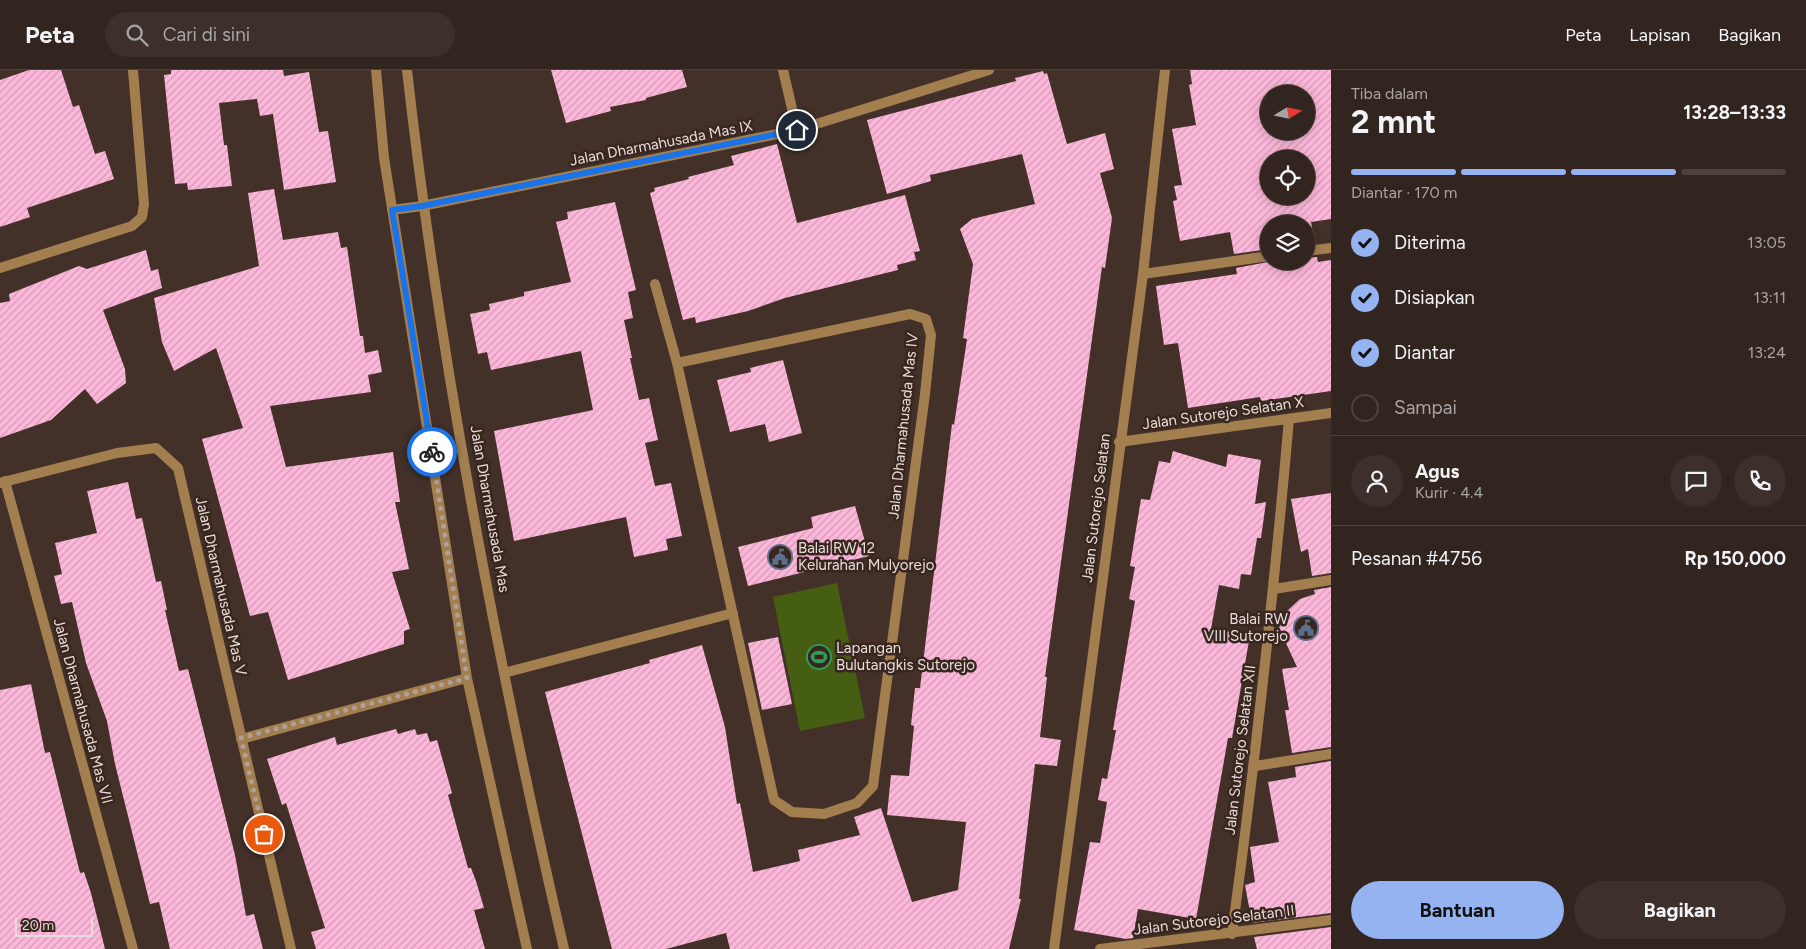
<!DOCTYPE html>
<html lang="id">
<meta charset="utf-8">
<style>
:root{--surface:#32241f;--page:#3d302c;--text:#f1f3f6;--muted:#a8a4a4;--line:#4d413d;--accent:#95b2f1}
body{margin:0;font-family:Figtree,sans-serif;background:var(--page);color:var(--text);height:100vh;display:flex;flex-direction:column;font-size:19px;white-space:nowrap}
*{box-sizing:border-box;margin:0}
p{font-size:16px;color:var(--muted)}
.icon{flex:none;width:28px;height:28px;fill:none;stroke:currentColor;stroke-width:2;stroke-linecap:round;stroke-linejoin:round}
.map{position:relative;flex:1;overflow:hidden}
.sheet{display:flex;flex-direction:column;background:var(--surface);width:475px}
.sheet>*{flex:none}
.needle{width:32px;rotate:80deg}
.controls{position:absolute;left:1260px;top:15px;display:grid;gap:10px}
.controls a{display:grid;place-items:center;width:55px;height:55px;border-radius:50%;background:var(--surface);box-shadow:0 2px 12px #0003,0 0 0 1px var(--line);font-size:25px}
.scale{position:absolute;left:15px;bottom:12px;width:78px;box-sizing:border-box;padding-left:5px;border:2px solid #e8dcd8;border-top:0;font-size:14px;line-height:18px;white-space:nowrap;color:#e8dcd8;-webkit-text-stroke:4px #38261f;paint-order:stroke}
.pin{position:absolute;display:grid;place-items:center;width:42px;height:42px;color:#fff;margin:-21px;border:2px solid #fff;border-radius:50%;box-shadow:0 1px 5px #0007}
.courier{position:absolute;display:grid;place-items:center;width:50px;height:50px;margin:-25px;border:4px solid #1a73e8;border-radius:50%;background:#fff;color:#222;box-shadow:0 1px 6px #0007}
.summary em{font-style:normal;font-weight:700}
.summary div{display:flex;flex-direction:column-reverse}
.summary{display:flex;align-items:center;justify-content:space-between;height:85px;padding:0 20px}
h1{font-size:32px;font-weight:700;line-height:38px}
.bar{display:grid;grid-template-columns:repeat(4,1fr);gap:8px 5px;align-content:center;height:60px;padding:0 20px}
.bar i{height:6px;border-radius:4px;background:var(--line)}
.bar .current{background:var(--accent)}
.bar p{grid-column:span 4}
.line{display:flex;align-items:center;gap:12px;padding:0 20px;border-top:1px solid var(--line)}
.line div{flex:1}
.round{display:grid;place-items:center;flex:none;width:52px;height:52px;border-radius:26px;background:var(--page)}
ol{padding:0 20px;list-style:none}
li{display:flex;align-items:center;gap:15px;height:55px}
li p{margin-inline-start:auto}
li .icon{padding:5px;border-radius:50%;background:var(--accent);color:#111;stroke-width:4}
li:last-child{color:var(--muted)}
li i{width:28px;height:28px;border:2px solid var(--line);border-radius:50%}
.button{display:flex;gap:10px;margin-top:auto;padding:10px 20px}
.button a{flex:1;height:58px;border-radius:30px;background:var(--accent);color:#111;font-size:20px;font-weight:700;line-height:58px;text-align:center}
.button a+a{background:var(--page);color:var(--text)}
header{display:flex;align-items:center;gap:30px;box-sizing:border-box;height:70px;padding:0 25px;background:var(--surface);border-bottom:1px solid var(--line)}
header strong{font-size:24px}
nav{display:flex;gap:28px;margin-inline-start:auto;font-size:18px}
.search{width:350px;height:45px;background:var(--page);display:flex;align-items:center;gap:12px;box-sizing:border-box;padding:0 18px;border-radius:28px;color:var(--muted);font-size:19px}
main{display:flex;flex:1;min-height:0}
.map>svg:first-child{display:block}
.pitch{fill:#465e12}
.building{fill:url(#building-hatch);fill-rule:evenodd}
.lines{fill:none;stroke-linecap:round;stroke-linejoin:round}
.street{stroke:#a37f4f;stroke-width:10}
.done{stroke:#aea09b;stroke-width:5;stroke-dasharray:0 9}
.route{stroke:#1a73e8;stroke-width:6}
.labels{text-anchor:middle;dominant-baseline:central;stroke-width:5;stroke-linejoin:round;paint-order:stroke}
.street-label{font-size:15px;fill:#e8dcd8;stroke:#38261f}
.poi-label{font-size:15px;fill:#e8dcd8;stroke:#38261f;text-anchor:start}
</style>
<header>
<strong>Peta</strong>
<div class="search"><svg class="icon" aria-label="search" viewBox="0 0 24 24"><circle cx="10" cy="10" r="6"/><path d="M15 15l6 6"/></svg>Cari di sini</div>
<nav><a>Peta</a><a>Lapisan</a><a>Bagikan</a></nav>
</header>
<main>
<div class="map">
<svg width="1331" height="879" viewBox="0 0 1331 879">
<defs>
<pattern id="building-hatch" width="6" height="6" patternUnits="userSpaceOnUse" patternTransform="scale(1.25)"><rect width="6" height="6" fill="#fdb7da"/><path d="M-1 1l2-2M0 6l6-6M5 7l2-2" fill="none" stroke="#cf9ab4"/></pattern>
</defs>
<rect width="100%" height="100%" fill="#423029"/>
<path class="pitch" d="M 837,513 L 865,648 L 800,661 L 773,527 Z"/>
<path class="building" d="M 29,0 L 61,0 L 73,37 L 79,35 L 95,84 L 105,81 L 114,109 L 27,138 L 30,147 L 0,157 L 0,10 Z
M 171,0 L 283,0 L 284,6 L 309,2 L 319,62 L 328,61 L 336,112 L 284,120 L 273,44 L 260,46 L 257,29 L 219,33 L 224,75 L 227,75 L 232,116 L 188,120 L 187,113 L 175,114 L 164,5 L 171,4 Z
M 551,0 L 682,0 L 687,17 L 646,28 L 646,30 L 610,37 L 611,41 L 566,53 Z
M 1190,0 L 1331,0 L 1331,149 L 1311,152 L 1315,173 L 1306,174 L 1306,154 L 1269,154 L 1269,179 L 1234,184 L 1230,162 L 1180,171 L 1173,131 L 1177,130 L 1174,116 L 1182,115 L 1172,59 L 1196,55 L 1189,15 L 1192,14 ZM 1269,24 L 1306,24 L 1306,61 L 1269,61 ZM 1269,89 L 1306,89 L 1306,126 L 1269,126 Z
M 1043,1 L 1044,4 L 1047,3 L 1067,74 L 1105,63 L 1114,99 L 1100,103 L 1112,148 L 1105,198 L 1102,197 L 1045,607 L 1047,607 L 1040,667 L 1061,670 L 1057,696 L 1035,694 L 1019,829 L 1021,829 L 1009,879 L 730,879 L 726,863 L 666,879 L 612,879 L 545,622 L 650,593 L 649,590 L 702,575 L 725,657 L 737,734 L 740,733 L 753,802 L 800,791 L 798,780 L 860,765 L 854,747 L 881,738 L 912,832 L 958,820 L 966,752 L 887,745 L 891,705 L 909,706 L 914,656 L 911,655 L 915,618 L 920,618 L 952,354 L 954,355 L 967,269 L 963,268 L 973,194 L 960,159 L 972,149 L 1035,134 L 1022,84 L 930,105 L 931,111 L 887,124 L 867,50 L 1016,11 L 1015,8 Z
M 777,74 L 797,153 L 905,125 L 920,181 L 914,182 L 916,190 L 897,195 L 898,200 L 785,228 L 748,241 L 696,253 L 695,247 L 683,250 L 650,123 L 655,121 L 654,118 L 689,109 L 688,107 L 734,95 L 731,86 Z
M 274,119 L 283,170 L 338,162 L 341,178 L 347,177 L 360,266 L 363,266 L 365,283 L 378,280 L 382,302 L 368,305 L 371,322 L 270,336 L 286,397 L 393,382 L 400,432 L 395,432 L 409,499 L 392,502 L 410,559 L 404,561 L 404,574 L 288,610 L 268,542 L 250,546 L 202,369 L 243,358 L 216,278 L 174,301 L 162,272 L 154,228 L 259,196 L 248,123 Z
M 615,132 L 636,220 L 628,222 L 633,248 L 624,250 L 632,288 L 630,288 L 639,330 L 649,328 L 658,370 L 645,373 L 655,416 L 671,413 L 682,466 L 666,469 L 668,480 L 634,487 L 626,447 L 514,471 L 494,361 L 593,340 L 581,281 L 491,300 L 487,282 L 478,284 L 470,244 L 490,240 L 489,234 L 524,226 L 524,222 L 571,212 L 556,152 L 568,149 L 567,142 Z
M 146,180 L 151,201 L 158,199 L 162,218 L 103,240 L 125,299 L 126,313 L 97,334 L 85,319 L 51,350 L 0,368 L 0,233 L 10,231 L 9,224 L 79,196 L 87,199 Z
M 1317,187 L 1318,192 L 1331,190 L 1331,321 L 1261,331 L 1260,327 L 1188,338 L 1178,273 L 1164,275 L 1156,216 L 1237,204 L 1236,198 L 1273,191 L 1306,191 L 1306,188 Z
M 783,290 L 802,363 L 769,372 L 765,354 L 730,362 L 717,310 L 751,302 L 750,298 Z
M 1173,381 L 1226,397 L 1228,384 L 1261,390 L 1255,434 L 1266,432 L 1261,468 L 1257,468 L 1251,505 L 1241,504 L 1239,519 L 1219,515 L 1211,559 L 1250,565 L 1232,668 L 1228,668 L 1196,849 L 1138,839 L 1133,868 L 1126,869 L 1074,860 L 1090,772 L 1100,773 L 1107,732 L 1098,730 L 1102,708 L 1107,709 L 1116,660 L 1113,660 L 1135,531 L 1129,529 L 1135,497 L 1130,496 L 1141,429 L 1150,430 L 1159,391 L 1170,393 Z
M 128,412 L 136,449 L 142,448 L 156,512 L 161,511 L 167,540 L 165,540 L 179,601 L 188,599 L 235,785 L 246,846 L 254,844 L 263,879 L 170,879 L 159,832 L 150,834 L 115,694 L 107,651 L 86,593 L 72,532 L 61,534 L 54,506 L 62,504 L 55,473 L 97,463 L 87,421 Z
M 1331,423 L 1331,503 L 1312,506 L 1308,479 L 1301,482 L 1291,429 Z
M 855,436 L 869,486 L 748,516 L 738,477 L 813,458 L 811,447 Z
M 1331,517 L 1331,677 L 1292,683 L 1285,640 L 1289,640 L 1282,599 L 1297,597 L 1279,558 L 1286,542 L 1300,529 L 1315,524 L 1314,520 Z
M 778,567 L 792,634 L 762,640 L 748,573 Z
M 31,614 L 45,683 L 50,682 L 80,803 L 84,802 L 91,823 L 105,879 L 0,879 L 0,620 Z
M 396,659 L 398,664 L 415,659 L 417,665 L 427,663 L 430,672 L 437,670 L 452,723 L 448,725 L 468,798 L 471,798 L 476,811 L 484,838 L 474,840 L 485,879 L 316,879 L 311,862 L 325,858 L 286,733 L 282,735 L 267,689 L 335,667 L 337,675 Z
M 1331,691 L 1331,843 L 1252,853 L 1245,815 L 1255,812 L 1250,777 L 1279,772 L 1268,712 L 1296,707 L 1295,697 Z
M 1331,857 L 1331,879 L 1257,879 L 1254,867 Z"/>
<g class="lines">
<path class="street" d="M 376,0 L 384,88 L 467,608 L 527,879
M 407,0 C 440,294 497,590 564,879
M 783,0 L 797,60
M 392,140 L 422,136 L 797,60 L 989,0
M 1306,181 L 1331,178
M 0,198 L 132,156 L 142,147 L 144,134 L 133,0
M 1143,204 L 1269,186
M 655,214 L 677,293 L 774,730 L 792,742 L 824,744 L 857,733 L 873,716 L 925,324 L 931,265 L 926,249 L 910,244 L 677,293
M 1119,372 L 1331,343
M 5,411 L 133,879
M 0,413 L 117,383 L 156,378 L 178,398 L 291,879
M 1274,519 L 1331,510
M 504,603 L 733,543
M 241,669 L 467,608
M 1255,696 L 1331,684
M 1232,864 C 1255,693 1274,521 1289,349
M 1054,879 L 1143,204 L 1165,0
M 1100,879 L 1331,850"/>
</g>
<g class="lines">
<path class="done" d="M 264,764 L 241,668 L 467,608 L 432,382"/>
<path class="route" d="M 432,382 L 392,140 L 422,136 L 797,60"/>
</g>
<defs>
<symbol id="civic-ring" viewBox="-11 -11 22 22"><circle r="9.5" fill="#38261f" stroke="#5c6f8a" stroke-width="1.5"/><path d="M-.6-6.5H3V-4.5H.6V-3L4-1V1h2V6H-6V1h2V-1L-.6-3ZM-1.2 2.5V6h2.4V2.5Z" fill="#5c6f8a"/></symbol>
<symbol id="stadium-ring" viewBox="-11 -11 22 22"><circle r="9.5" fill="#38261f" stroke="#2e9e5b" stroke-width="1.5"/><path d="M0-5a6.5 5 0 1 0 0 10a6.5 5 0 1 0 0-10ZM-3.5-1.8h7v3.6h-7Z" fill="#2e9e5b"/></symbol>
</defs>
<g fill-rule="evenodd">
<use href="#civic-ring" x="766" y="473" width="28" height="28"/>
<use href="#civic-ring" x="1292" y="544" width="28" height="28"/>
<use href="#stadium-ring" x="805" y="573" width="28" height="28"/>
</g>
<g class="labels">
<g class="street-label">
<text transform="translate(661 73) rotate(-11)">Jalan Dharmahusada Mas IX</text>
<text transform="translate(1223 343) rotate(-8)">Jalan Sutorejo Selatan X</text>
<text transform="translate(903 356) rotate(-84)">Jalan Dharmahusada Mas IV</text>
<text transform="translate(1096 438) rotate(-83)">Jalan Sutorejo Selatan</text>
<text transform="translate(490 439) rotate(80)">Jalan Dharmahusada Mas</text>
<text transform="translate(221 516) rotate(77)">Jalan Dharmahusada Mas V</text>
<text transform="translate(83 641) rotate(75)">Jalan Dharmahusada Mas VII</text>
<text transform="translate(1240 680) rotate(-83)">Jalan Sutorejo Selatan XII</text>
<text transform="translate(1214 850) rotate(-7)">Jalan Sutorejo Selatan II</text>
</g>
<g class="poi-label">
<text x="798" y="478">Balai RW 12<tspan x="798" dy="17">Kelurahan Mulyorejo</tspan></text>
<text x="1288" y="549" text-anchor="end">Balai RW<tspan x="1288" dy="17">VIII Sutorejo</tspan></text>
<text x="836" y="578">Lapangan<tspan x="836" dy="17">Bulutangkis Sutorejo</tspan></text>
</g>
</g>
</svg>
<div class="controls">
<a><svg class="needle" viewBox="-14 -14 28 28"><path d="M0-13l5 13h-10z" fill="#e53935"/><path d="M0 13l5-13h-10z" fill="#a8a4a4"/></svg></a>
<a><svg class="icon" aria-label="locate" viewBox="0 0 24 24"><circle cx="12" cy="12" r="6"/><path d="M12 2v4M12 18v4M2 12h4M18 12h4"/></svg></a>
<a><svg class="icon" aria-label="layers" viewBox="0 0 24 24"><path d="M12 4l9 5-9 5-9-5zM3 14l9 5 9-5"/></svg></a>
</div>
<div class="scale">20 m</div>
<div class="pin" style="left:264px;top:764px;background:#ea580c"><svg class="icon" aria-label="bag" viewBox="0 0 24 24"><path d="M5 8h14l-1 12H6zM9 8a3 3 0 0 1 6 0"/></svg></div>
<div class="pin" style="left:797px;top:60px;background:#1f2937"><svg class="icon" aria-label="home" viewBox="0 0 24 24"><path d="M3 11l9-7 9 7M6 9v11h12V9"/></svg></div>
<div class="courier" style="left:432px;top:382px"><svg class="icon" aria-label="bike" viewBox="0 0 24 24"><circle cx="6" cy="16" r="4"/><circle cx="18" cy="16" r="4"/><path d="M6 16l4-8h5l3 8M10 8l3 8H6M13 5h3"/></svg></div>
</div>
<section class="sheet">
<div class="summary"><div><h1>2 mnt</h1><p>Tiba dalam</p></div><em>13:28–13:33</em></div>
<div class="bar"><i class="current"></i><i class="current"></i><i class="current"></i><i></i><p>Diantar · 170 m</p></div>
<ol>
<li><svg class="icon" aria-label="check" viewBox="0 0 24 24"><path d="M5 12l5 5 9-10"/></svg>Diterima<p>13:05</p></li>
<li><svg class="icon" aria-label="check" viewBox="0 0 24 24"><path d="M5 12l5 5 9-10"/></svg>Disiapkan<p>13:11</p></li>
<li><svg class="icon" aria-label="check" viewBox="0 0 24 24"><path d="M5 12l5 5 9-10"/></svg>Diantar<p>13:24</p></li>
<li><i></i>Sampai</li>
</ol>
<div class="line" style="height:90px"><a class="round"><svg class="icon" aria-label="person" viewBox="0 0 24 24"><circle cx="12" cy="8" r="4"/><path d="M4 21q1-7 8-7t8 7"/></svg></a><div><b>Agus</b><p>Kurir · 4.4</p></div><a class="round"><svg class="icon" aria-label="chat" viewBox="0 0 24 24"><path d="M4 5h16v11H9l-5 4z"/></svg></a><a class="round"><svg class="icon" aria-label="phone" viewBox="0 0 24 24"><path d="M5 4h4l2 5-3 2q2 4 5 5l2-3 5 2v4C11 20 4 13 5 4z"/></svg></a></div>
<div class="line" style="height:65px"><div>Pesanan #4756</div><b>Rp 150,000</b></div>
<div class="button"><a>Bantuan</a><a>Bagikan</a></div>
</section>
</main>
